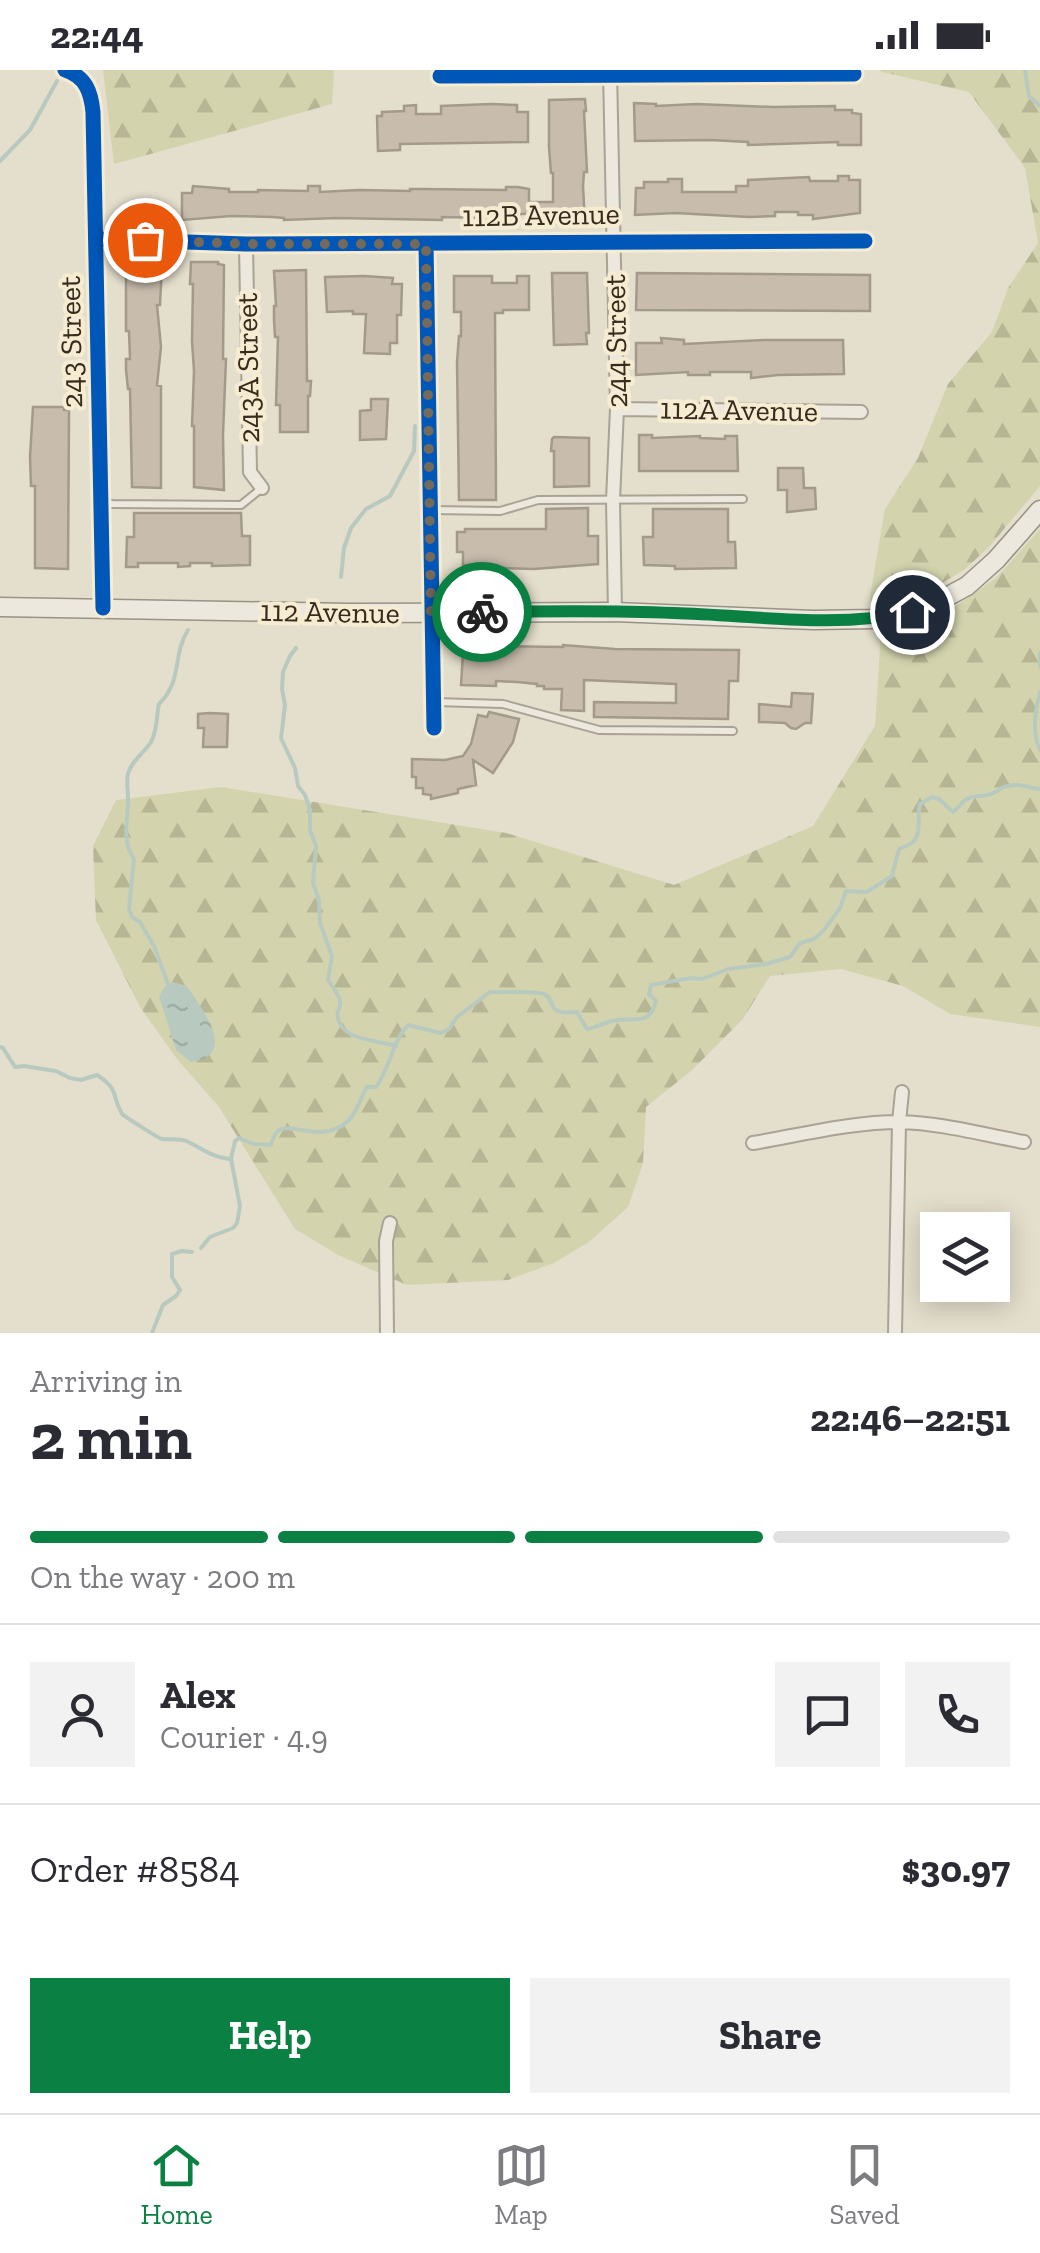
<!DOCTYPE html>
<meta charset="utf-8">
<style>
:root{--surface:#fff;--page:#f2f2f3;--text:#2b2b33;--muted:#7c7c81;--line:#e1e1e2;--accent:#0b8043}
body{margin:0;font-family:"Zilla Slab",serif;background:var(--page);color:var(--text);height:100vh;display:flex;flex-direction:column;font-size:38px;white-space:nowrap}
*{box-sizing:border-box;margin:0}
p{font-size:32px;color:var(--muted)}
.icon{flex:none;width:55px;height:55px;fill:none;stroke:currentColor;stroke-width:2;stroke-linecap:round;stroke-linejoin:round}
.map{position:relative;height:1263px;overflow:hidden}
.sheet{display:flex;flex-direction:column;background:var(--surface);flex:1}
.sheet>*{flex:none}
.buttons{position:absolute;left:920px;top:1142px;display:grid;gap:20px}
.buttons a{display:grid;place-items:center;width:90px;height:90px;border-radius:0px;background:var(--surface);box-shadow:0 5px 25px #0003;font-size:50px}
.pin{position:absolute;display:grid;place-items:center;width:85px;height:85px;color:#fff;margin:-42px;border:5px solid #fff;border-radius:50%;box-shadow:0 2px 10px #0007}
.courier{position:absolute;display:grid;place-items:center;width:100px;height:100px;margin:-50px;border:8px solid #0b8043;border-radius:50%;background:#fff;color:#222;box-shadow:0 2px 12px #0007}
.headline em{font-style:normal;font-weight:700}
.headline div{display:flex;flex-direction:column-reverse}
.headline{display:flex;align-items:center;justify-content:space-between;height:170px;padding:0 30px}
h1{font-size:65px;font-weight:700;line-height:75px}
.bar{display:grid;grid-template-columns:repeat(4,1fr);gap:15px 10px;align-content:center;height:120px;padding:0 30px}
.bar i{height:12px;border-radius:8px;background:var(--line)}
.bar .selected{background:var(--accent)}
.bar p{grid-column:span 4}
.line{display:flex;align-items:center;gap:25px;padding:0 30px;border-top:2px solid var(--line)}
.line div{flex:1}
.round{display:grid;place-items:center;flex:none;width:105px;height:105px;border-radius:0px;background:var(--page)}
.button{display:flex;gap:20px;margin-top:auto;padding:20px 30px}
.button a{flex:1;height:115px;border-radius:0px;background:var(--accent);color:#fff;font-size:40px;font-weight:700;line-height:115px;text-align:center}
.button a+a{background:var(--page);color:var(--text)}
.status{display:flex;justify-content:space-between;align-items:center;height:70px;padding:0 50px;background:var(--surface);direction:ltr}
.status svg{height:28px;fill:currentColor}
.dock{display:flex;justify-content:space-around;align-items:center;height:140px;border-top:2px solid var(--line);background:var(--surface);font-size:28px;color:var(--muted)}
.dock a{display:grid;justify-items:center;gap:5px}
.dock .selected{color:var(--accent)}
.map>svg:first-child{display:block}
.forest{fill:url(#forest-firs)}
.water{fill:url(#water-ripples)}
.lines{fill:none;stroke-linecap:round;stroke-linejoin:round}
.stream{stroke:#b8cabf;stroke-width:4}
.building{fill:#c8bcad;stroke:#a49a8c;stroke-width:2.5}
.service-casing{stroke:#a9a295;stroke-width:10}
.minor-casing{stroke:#a9a295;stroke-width:16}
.secondary-casing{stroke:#999285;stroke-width:21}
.service{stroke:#ece8de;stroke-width:6}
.minor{stroke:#ece8de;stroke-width:12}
.secondary{stroke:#ece8de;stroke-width:18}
.cycleway-casing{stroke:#f6ecd2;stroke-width:21}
.cycleway{stroke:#0057b8;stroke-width:15}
.done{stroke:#746a5b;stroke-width:10;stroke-dasharray:0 18}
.route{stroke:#0b8043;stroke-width:12}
.labels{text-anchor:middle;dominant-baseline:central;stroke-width:8;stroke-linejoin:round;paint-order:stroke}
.street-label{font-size:30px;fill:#382b1e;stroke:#f6ecd2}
</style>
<div class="status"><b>22:44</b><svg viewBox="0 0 49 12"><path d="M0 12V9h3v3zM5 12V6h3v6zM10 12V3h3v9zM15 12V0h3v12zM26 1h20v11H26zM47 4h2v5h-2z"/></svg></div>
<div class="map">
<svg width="1040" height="1263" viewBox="0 0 1040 1263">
<defs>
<pattern id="forest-firs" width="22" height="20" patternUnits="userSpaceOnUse" patternTransform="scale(2.5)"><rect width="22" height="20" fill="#d3d4ae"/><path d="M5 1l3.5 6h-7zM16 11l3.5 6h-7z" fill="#b6b695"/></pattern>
<pattern id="water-ripples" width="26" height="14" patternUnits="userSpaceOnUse" patternTransform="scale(2.5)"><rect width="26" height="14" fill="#b8cabf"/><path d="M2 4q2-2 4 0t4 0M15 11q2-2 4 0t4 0" fill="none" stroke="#9faea4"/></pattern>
</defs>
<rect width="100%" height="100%" fill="#e4decc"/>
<path class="forest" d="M 103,0 L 334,0 L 332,34 L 114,94 Z
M 879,0 L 1040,0 L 1040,416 L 989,477 L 964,500 L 934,518 L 901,529 L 871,532 L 870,526 L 885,439 L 918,388 L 948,314 L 992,262 L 1008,218 L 1038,173 L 1025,98 L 969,22 L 882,2 Z
M 1040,459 L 1040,957 L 950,944 L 903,916 L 841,899 L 770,906 L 742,950 L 691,1001 L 646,1037 L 643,1093 L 628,1137 L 589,1172 L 554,1193 L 508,1210 L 407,1215 L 338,1185 L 295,1159 L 219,1037 L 177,989 L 140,937 L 96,850 L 93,776 L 116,730 L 221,717 L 506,763 L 674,815 L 813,756 L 875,656 L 881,561 L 916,555 L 959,534 L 996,508 Z"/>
<path class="water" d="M 172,912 L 187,916 C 201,938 240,985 191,992 L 176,980 L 159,927 L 165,916 Z"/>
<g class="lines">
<path class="stream" d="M 1025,0 L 1029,26 L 1040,36
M 0,91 L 30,60 L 57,11
M 341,507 L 344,478 L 351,458 L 366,439 L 390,426 L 414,381 L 415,356
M 296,578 L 290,586 L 283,602 L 282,619 L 285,635 L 281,668 L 295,698 L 298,716 L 305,725 L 310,740 L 310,760 L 316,776 L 313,813 L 319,830 L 320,853 L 332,886 L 328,909 C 331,916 339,923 340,931 C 341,942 336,937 338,948 C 342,971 378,970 396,976
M 1040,583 L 1040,597
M 1040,622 C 1035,640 1032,663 1040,680
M 168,914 L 154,876 L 140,852 L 132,847 L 129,839 L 134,789 C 120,769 129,749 128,727 C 128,720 126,710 128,704 C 131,691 144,683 151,672 C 158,659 156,647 159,634 C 183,611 172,585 188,560
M 0,977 L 3,978 L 15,997 L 24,996 L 56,1001 L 70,1008 L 81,1010 L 97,1005 C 120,1020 111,1025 122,1044 C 124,1046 158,1068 162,1069 C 170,1070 178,1068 186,1071 C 202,1078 211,1087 229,1089
M 201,1178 L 210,1167 L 233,1158 L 237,1153 L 240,1136 L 231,1089 L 235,1071 L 239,1068 L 254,1074 L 271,1075 C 272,1071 274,1064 278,1061 C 290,1051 321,1074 347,1052 C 357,1044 360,1028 367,1017 L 376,1017 C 390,997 393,971 408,955 L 441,963 L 449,959 L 457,947 L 490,922 C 501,923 539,920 546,925 C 553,930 550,940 561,942 C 566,943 571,942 577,942 L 587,959 C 597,958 602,953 612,951 C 633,946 649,958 656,931 L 649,924 L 651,915 L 691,908 L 702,909 L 728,899 L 766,894 L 790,887 L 800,873 L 814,869 L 824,860 L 840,838 L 846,821 L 867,822 L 892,806 L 899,779 C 904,777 909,775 913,772 C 922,764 917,745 920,734 L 932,727 L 939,729 L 953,742 C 957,739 960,735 964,731 C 971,725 979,727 987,725 C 999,723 999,715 1017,715 C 1025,715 1032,719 1040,719
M 152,1263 L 163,1235 L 176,1226 L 180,1220 L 172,1207 L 172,1184 L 182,1181 L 192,1182"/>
</g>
<path class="building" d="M 585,29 L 586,41 L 584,41 L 587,102 L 584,102 L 583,116 L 585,153 L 550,154 L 550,143 L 520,144 L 520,147 L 494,148 L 442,147 L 442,150 L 336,148 L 284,150 L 284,148 L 272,147 L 231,146 L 182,150 L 182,123 L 192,123 L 193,116 L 229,119 L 229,122 L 258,122 L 258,120 L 308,121 L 308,116 L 320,116 L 320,122 L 359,120 L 410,121 L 410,119 L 423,119 L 506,120 L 506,117 L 518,117 L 529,119 L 529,132 L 553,132 L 553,103 L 551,103 L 549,77 L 549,30 Z
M 634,33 L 656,34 L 656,36 L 697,34 L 773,37 L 835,36 L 835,40 L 852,40 L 852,43 L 861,44 L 861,75 L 838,75 L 838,72 L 748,75 L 748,72 L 710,70 L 635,71 Z
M 491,34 L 517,35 L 517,42 L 528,42 L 528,72 L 400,74 L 400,80 L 378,81 L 377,46 L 382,46 L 382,42 L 404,41 L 404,36 L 416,35 L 416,44 L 441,44 L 441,36 Z
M 838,106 L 849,106 L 849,110 L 860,110 L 860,143 L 813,149 L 813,145 L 798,145 L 798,142 L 775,142 L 775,146 L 749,147 L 675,143 L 635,145 L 636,118 L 644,118 L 644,112 L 668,112 L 668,109 L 682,109 L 682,122 L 736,122 L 736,116 L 748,116 L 748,110 L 809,107 L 810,111 L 838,111 Z
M 191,192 L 218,192 L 218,194 L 224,195 L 223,289 L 226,289 L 223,365 L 224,420 L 194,417 L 194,356 L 192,356 L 194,301 L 192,271 L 193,214 L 190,214 Z
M 126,193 L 162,194 L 160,235 L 157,235 L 161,277 L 157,315 L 161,316 L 161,418 L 132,417 L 130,319 L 128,319 L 126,300 L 126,289 L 130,289 L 129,261 L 126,261 Z
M 306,200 L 307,311 L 311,311 L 310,326 L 308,326 L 308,362 L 280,362 L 280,335 L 276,335 L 278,267 L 275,267 L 274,250 L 274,236 L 276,236 L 274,201 Z
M 552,203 L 587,203 L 589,263 L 586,263 L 587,274 L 554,275 Z
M 637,203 L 870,205 L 870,241 L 636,240 Z
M 364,206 L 393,208 L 392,214 L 402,214 L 401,245 L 397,245 L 397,273 L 390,273 L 390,284 L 364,283 L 366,244 L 353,244 L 353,241 L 327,242 L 325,207 Z
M 454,206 L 492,206 L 492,213 L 517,213 L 517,206 L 529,206 L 529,240 L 503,240 L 503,243 L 495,243 L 496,430 L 459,430 L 457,292 L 459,266 L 461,266 L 461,242 L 454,242 Z
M 661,268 L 684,270 L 684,274 L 764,270 L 843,270 L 844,304 L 778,305 L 751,308 L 751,302 L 710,302 L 710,305 L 688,305 L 688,302 L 636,305 L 636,273 L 662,273 Z
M 371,329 L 388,329 L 386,369 L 360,370 L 360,341 L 371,340 Z
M 33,337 L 64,337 L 64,340 L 69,340 L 68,499 L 35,498 L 35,416 L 31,416 L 30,387 Z
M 639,365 L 652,365 L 652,368 L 700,366 L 700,368 L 725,369 L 725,366 L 737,366 L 738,401 L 639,401 Z
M 554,367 L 589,368 L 589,416 L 554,417 L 554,381 L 551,381 L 552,369 Z
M 778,398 L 803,398 L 804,418 L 815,418 L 816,439 L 787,442 L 787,420 L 778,420 Z
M 588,438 L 588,466 L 598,466 L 598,494 L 534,499 L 474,497 L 463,495 L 463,482 L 457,482 L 457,462 L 465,462 L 465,459 L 546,459 L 546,439 Z
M 653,439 L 728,439 L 728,472 L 735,472 L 736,498 L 675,499 L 675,496 L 644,495 L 643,467 L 653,467 Z
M 134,443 L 241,443 L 242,466 L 250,466 L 250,495 L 212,496 L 212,493 L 190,493 L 190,496 L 178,497 L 178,493 L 138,493 L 138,497 L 126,497 L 127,467 L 134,467 Z
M 464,567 L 497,568 L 496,576 L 563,577 L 563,575 L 615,579 L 739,580 L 738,611 L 729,611 L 728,649 L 594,647 L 594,632 L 676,633 L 676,614 L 584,610 L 584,641 L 561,640 L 562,619 L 544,619 L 544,616 L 537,616 L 537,614 L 517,612 L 496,611 L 496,616 L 461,615 Z
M 792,623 L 813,624 L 811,653 L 805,653 L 796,659 L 791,658 L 785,653 L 759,652 L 759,634 L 791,637 Z
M 489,642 L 519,649 L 513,672 L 493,703 L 473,690 L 476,715 L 458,719 L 458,723 L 431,729 L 431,725 L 423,724 L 423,718 L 416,718 L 416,707 L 412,707 L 412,689 L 445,690 L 463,686 L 471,674 L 478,645 L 487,647 Z
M 210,643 L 228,644 L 227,677 L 203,677 L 204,658 L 198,658 L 198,644 Z"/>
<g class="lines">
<defs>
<path id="service" d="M 103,432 L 112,434 L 241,435 L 262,418
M 431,440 L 500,441 L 538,430 L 743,429
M 435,632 L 503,634 L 599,660 L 733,661"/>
<path id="minor" d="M 65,0 C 86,7 91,22 93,42 L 103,538
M 610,0 L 617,339 L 613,430 L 615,542
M 440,6 L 854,4
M 97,169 L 246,174 L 865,171
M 246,174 L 250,402 L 262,418
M 426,174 L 434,658
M 617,339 L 861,342
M 753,1073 C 801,1065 851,1052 900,1052 C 942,1053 984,1065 1024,1072
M 387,1263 L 386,1171 L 390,1153
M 895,1263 L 899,1052 L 902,1022"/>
<path id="secondary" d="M 0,537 L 350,543 L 615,542 L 813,550 L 875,549 L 911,542 L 930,536 L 967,516 L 996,490 L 1040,440"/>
</defs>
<use href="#service" class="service-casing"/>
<use href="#minor" class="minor-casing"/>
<use href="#secondary" class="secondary-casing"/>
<use href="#service" class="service"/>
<use href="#minor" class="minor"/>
<use href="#secondary" class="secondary"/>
<defs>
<path id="cycleway" d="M 65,0 C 86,7 91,22 93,42 L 103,538
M 440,6 L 854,4
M 97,169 L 246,174 L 865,171
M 426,174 L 434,658"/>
</defs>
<use href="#cycleway" class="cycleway-casing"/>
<use href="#cycleway" class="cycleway"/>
</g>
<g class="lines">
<path class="done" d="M 145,170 L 246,174 L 426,174 L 431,543 L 482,542"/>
<path class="route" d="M 482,542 C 546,541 610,540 674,543 C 752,545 834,559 912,542"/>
</g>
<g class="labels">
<g class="street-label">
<text transform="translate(541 145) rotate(-1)">112B Avenue</text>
<text transform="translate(616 271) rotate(-91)">244 Street</text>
<text transform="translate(71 272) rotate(-91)">243 Street</text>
<text transform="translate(248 298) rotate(-91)">243A Street</text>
<text transform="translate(739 340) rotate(1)">112A Avenue</text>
<text transform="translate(330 542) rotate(1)">112 Avenue</text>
</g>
</g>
</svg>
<div class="buttons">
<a><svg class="icon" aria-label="layers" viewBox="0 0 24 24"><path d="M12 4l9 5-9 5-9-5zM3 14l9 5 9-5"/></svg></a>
</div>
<div class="pin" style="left:145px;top:170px;background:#ea580c"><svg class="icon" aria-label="bag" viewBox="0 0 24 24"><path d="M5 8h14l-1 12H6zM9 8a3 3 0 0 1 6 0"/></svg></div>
<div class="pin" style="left:912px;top:542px;background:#1f2937"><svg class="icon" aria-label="home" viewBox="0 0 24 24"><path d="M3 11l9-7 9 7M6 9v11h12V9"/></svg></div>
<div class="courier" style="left:482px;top:542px"><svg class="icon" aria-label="bike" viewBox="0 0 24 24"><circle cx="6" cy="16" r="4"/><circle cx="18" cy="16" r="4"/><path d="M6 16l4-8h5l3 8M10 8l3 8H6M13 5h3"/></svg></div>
</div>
<section class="sheet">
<div class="headline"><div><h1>2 min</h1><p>Arriving in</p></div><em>22:46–22:51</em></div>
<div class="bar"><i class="selected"></i><i class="selected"></i><i class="selected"></i><i></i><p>On the way · 200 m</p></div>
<div class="line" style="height:180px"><a class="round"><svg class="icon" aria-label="person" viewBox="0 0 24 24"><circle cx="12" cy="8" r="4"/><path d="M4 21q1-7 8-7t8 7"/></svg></a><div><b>Alex</b><p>Courier · 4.9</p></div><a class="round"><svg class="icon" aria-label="chat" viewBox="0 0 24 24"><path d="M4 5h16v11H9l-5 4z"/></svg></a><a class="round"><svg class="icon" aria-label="phone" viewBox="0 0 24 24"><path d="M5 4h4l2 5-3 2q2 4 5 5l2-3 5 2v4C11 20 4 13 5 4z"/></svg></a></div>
<div class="line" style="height:130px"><div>Order #8584</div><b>$30.97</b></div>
<div class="button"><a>Help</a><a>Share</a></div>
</section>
<nav class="dock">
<a class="selected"><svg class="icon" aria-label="home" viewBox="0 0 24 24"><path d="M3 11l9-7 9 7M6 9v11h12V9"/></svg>Home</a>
<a><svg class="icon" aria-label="map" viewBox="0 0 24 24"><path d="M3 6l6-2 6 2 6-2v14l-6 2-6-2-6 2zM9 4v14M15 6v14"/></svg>Map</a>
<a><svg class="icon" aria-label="saved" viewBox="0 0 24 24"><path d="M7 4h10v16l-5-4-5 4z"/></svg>Saved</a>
</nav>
